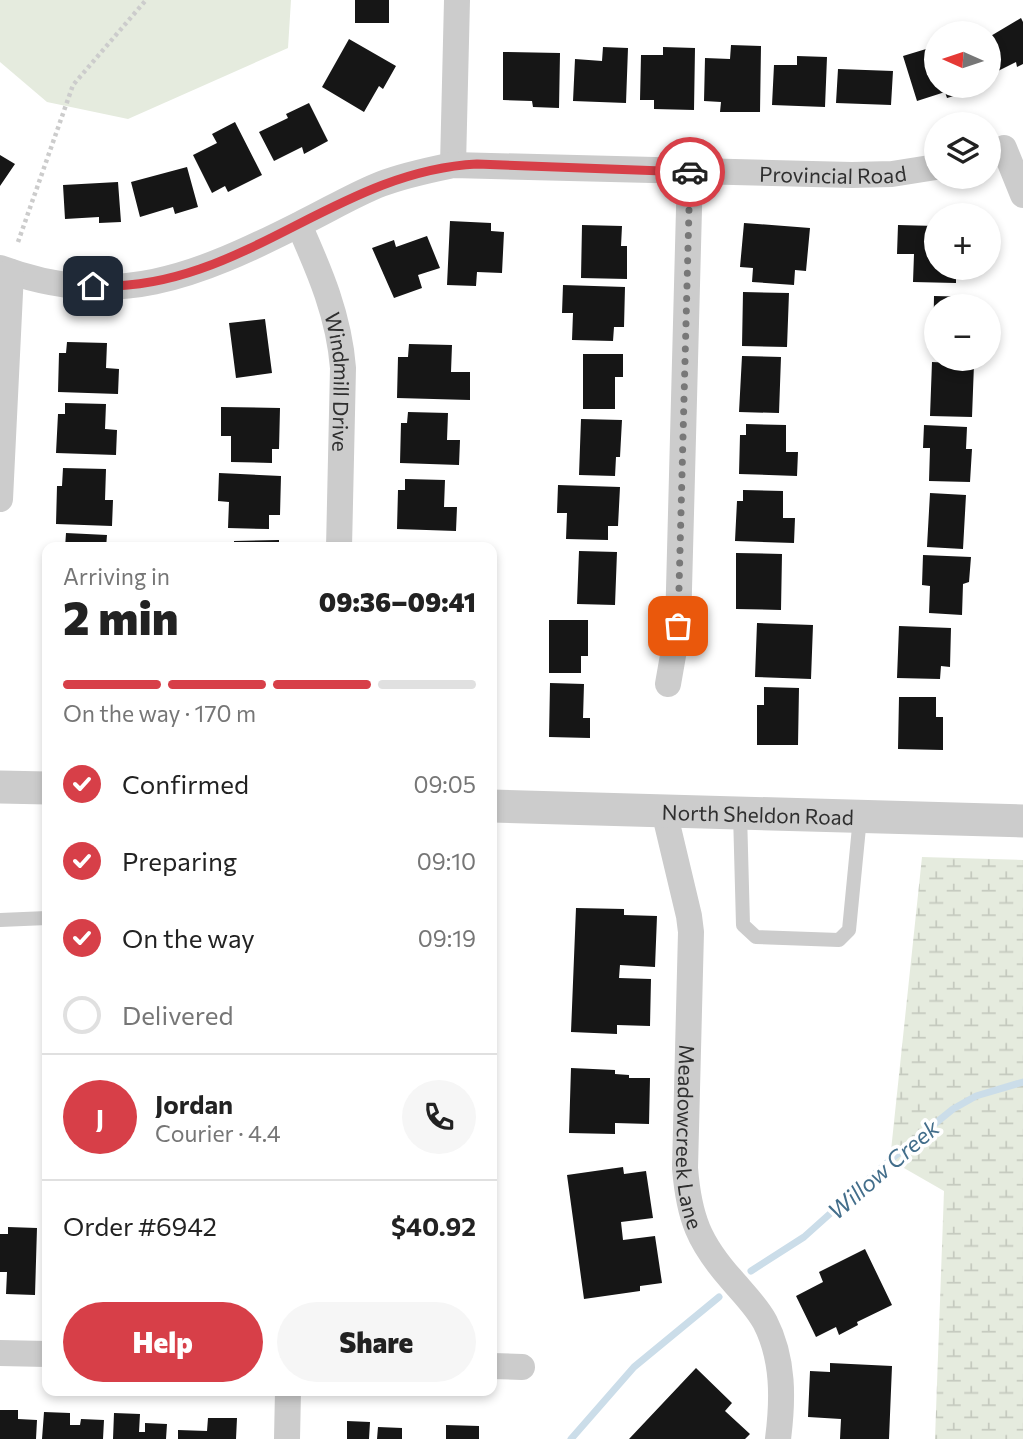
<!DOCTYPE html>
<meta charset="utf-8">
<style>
:root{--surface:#fff;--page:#f6f6f6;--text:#222;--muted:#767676;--line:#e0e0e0;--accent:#d73f48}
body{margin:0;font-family:Commissioner,sans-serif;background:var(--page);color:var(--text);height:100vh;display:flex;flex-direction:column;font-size:26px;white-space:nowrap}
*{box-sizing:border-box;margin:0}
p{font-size:23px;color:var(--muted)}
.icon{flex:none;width:38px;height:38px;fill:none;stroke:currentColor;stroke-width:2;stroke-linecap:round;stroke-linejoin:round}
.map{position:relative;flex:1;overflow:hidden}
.details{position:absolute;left:42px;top:542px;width:455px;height:854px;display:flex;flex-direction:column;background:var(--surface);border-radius:14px;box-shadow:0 4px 10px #0003}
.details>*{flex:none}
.needle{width:46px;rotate:273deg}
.buttons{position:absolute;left:924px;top:21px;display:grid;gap:14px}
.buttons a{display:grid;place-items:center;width:77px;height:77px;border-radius:50%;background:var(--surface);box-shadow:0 4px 10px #0003;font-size:35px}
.pin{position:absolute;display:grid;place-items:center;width:60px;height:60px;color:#fff;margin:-30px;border-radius:14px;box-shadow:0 4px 10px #0006}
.courier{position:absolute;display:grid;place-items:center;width:70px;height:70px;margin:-35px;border:5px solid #d73f48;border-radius:50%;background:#fff;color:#222;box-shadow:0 2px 9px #0007}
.headline em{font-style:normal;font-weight:800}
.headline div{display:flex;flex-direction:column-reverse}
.headline{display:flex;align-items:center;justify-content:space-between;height:119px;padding:0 21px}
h1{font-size:46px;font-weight:800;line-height:52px}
.bar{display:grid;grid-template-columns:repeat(4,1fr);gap:10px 7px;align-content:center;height:84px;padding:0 21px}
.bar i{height:9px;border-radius:5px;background:var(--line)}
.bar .selected{background:var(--accent)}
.bar p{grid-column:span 4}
.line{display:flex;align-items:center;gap:18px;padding:0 21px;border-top:2px solid var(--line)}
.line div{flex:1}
.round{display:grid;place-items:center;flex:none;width:74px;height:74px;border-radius:37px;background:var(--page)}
ol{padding:0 21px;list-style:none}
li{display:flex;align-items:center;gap:21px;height:77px}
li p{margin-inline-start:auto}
li .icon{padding:7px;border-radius:50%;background:var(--accent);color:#fff;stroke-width:4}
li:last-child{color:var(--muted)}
li i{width:38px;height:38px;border:4px solid var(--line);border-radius:50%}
.primary-button{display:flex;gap:14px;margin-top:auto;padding:14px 21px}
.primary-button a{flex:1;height:80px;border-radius:42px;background:var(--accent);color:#fff;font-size:28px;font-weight:800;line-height:80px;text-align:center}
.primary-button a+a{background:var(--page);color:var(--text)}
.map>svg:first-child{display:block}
.wetland{fill:url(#wetland-marsh)}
.park{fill:#e5ebde}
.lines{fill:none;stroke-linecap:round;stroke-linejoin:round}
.stream{stroke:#cbdde9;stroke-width:7}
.building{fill:#161616}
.path{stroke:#ccc;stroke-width:4.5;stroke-dasharray:3.5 3.5;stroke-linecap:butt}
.service{stroke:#ccc;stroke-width:14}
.minor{stroke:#ccc;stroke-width:26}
.tertiary{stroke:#ccc;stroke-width:33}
.done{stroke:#787878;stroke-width:7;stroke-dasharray:0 12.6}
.route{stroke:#d73f48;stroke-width:9}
.labels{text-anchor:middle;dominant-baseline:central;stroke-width:7;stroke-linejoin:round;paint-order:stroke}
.street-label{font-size:21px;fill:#2f2f2f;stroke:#fff}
.water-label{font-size:23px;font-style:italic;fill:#436e8b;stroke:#fff}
</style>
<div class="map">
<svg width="1023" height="1439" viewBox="0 0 1023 1439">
<defs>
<pattern id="wetland-marsh" width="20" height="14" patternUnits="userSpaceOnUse" patternTransform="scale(1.75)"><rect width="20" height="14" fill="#e5ebde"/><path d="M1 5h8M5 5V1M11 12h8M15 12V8" fill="none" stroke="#c5cabf"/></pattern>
</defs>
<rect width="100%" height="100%" fill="#fff"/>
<path class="wetland" d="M 922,857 L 1023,860 L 1023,1439 L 935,1439 L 944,1191 L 890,1160 Z"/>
<path class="park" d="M 0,0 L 291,0 L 288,48 L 128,119 L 47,102 L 0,62 Z"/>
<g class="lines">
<path class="stream" d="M 751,1271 L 804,1237 L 890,1160 L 953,1109 L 976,1096 L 1023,1082
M 571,1439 L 634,1367 L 719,1297"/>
</g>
<path class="building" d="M 355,0 L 389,0 L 389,23 L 355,23 Z
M 1021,18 L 1023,22 L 1023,64 L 1017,67 L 1016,62 L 990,75 L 989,37 Z
M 349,39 L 396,66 L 383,89 L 379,86 L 364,112 L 322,87 Z
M 731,45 L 761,46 L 760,112 L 720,112 L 721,102 L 704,101 L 705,58 L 730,59 Z
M 936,46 L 936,86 L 973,86 L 974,90 L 947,98 L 945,92 L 917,101 L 903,56 Z
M 603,47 L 628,48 L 626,103 L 573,101 L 575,59 L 602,61 Z
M 663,47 L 695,48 L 694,110 L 654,109 L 654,100 L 640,100 L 641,55 L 663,55 Z
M 503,52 L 560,53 L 559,108 L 533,107 L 532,101 L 503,100 Z
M 797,56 L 827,57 L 825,107 L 772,105 L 774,65 L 797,65 Z
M 838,69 L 893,71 L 891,105 L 836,103 Z
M 309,103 L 328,141 L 304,154 L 302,147 L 274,161 L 259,132 L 288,118 L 286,114 Z
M 235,122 L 262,175 L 228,192 L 225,186 L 212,193 L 193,155 L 217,143 L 212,134 Z
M 0,155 L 15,164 L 0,186 Z
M 187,167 L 198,207 L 175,214 L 173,207 L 140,217 L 131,182 Z
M 118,182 L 121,222 L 99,223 L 99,217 L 65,219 L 63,185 Z
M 450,221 L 491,223 L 491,231 L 504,232 L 502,273 L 477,272 L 476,286 L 447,285 Z
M 744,223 L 810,228 L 806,271 L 795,270 L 794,285 L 752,282 L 753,268 L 740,267 Z
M 582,225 L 622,226 L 621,246 L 627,246 L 627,279 L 581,278 Z
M 898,225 L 936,226 L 936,268 L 956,268 L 956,283 L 913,282 L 914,254 L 897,254 Z
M 427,236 L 440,268 L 418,275 L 422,288 L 394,298 L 372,248 L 394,240 L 396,247 Z
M 563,285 L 625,287 L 624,327 L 614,327 L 613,341 L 572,340 L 573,313 L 562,313 Z
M 743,292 L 789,293 L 787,347 L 742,346 Z
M 934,296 L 976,297 L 976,306 L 936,306 L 936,352 L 933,352 Z
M 265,319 L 272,373 L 236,378 L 229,323 Z
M 67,342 L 107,343 L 106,368 L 119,369 L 118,394 L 58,392 L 59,353 L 66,353 Z
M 409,344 L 452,345 L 451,372 L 470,372 L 470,400 L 397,398 L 398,357 L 408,357 Z
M 583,354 L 623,354 L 623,377 L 615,377 L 615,409 L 583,409 Z
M 742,356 L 781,357 L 779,413 L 739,412 Z
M 932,362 L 974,364 L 972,417 L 930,416 Z
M 65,403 L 106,404 L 105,429 L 117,430 L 116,455 L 56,453 L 58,414 L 65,414 Z
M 221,407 L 280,408 L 279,449 L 272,449 L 272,463 L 231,462 L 231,436 L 221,436 Z
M 408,412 L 448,413 L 447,440 L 460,440 L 459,465 L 400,463 L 401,423 L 407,423 Z
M 581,419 L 622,420 L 620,457 L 616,457 L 615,476 L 579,475 Z
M 746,424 L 786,425 L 786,452 L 798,452 L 797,476 L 739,474 L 740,435 L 746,435 Z
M 924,425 L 967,427 L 966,449 L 972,449 L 970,482 L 929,481 L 930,448 L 923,448 Z
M 63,468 L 106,469 L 105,500 L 113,500 L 112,526 L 56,524 L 57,486 L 62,486 Z
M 219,473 L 281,476 L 280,515 L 269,515 L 269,529 L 228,528 L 229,502 L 218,501 Z
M 405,479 L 445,480 L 444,507 L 457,507 L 456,531 L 397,529 L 398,490 L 405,490 Z
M 558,485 L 620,487 L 618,526 L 608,526 L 608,540 L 566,539 L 567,513 L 557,513 Z
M 743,490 L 783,491 L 783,518 L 795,518 L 794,543 L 735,541 L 737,501 L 743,501 Z
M 930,493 L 966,495 L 963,549 L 927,547 Z
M 66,533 L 107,535 L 106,548 L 65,548 Z
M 279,540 L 279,548 L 234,548 L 234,541 Z
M 579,551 L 617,552 L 615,605 L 577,604 Z
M 736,553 L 782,554 L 781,610 L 736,609 Z
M 923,555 L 971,557 L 969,582 L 963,584 L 962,615 L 929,613 L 930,586 L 922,585 Z
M 549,620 L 588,620 L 588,656 L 581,656 L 581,673 L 549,673 Z
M 757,623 L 813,625 L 811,679 L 755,677 Z
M 899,626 L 951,628 L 950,667 L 941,666 L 940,679 L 897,678 Z
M 550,683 L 584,684 L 583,718 L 590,718 L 590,738 L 549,737 Z
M 764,687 L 799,688 L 798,745 L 757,745 L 757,705 L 764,705 Z
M 899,697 L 936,697 L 936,717 L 943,717 L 943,750 L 898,749 Z
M 576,908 L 624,909 L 624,915 L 657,916 L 655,967 L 620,965 L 619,978 L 651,979 L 650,1026 L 617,1025 L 617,1034 L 571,1032 Z
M 571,1068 L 615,1070 L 615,1074 L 629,1075 L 629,1078 L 650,1078 L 649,1124 L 615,1123 L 615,1134 L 569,1133 Z
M 623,1167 L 624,1174 L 646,1171 L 653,1218 L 621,1222 L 623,1240 L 655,1236 L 662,1283 L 640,1286 L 640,1291 L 584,1299 L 567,1175 Z
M 8,1227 L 37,1228 L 35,1295 L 6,1294 L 7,1272 L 0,1272 L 0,1234 L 8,1234 Z
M 865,1249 L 892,1305 L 857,1322 L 858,1325 L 839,1335 L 836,1327 L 816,1337 L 796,1296 L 823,1282 L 819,1272 Z
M 830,1363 L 892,1366 L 889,1439 L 840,1439 L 841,1419 L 808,1417 L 810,1371 L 830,1372 Z
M 696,1368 L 732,1403 L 725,1411 L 750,1434 L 745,1439 L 629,1439 Z
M 0,1410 L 18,1410 L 18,1419 L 37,1420 L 36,1439 L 0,1439 Z
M 44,1412 L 70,1413 L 70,1425 L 80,1425 L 81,1419 L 104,1420 L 103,1439 L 42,1439 Z
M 114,1413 L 140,1414 L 139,1432 L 145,1432 L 145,1423 L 167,1424 L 166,1439 L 113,1439 Z
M 208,1418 L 237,1418 L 236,1439 L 178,1439 L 178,1430 L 207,1431 Z
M 347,1421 L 370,1422 L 369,1439 L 347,1439 Z
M 446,1425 L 479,1426 L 479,1439 L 446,1439 Z
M 378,1427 L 402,1428 L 402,1439 L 377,1439 Z"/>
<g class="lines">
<path class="path" d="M 18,242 L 73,85 L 146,0"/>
<path class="service" d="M 740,813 L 743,925 L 756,937 L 839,940 L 849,930 L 860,817
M 0,920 L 47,918"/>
<g class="minor">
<path d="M 1004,148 L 1023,195"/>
<path d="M 453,165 L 457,0"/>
<path id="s1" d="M 299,225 C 320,272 339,316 343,368 L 339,548"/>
<path id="s2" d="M 0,268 C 115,311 197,276 300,224 C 327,211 353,195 381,184 C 404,175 429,170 453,165 L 852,175 L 892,174 L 936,167"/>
<path d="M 0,499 L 11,272"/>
<path d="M 668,684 L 678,627 L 690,171"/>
<path id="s3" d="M 664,811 L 689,916 L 691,932 L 685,1168 C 689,1218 699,1243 732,1280 C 743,1293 757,1307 765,1322 C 784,1359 783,1400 778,1439"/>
<path d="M 0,1353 L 47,1354"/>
<path d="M 492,1366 L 522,1367"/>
<path d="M 287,1439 L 288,1391"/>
</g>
<g class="tertiary">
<path d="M 0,787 L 47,788"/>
<path id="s4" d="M 492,806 L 1023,821"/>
</g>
</g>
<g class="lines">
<path class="done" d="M 678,626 L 690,172"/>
<path class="route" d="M 93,286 C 239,293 335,171 477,164 L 690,172"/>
</g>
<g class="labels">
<g class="street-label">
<text stroke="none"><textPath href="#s2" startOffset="859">Provincial Road</textPath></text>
<text stroke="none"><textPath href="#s1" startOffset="164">Windmill Drive</textPath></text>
<text stroke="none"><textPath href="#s4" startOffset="266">North Sheldon Road</textPath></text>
<text stroke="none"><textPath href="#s3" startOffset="329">Meadowcreek Lane</textPath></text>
</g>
<g class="water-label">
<text transform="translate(883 1169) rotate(-41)">Willow Creek</text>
</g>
</g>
</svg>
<div class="buttons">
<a><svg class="needle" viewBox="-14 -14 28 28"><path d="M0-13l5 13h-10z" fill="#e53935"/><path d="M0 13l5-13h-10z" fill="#767676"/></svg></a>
<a><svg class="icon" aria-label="layers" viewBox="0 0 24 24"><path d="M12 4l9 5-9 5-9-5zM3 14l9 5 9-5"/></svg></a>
<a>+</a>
<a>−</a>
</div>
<div class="pin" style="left:678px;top:626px;background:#ea580c"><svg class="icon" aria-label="bag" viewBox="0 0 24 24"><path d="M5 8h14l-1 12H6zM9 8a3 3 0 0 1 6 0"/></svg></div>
<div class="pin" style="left:93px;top:286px;background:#1f2937"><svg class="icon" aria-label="home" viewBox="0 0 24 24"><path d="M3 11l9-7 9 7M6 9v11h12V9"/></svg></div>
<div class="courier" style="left:690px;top:172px"><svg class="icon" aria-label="car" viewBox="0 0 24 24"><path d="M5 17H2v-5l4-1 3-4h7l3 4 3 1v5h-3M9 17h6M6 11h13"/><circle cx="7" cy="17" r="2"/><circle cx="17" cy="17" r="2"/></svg></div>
<section class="details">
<div class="headline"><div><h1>2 min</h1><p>Arriving in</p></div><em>09:36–09:41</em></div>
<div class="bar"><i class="selected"></i><i class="selected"></i><i class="selected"></i><i></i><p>On the way · 170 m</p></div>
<ol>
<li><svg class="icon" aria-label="check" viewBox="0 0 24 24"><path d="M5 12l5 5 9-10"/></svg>Confirmed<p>09:05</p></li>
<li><svg class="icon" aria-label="check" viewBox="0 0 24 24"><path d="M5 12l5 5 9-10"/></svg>Preparing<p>09:10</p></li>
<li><svg class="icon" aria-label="check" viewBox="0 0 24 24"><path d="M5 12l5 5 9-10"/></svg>On the way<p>09:19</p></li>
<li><i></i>Delivered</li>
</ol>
<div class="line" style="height:126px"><b class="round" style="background:var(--accent);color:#fff">J</b><div><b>Jordan</b><p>Courier · 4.4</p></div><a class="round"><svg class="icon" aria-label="phone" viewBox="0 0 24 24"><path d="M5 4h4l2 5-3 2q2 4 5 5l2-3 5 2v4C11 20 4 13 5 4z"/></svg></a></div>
<div class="line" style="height:91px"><div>Order #6942</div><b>$40.92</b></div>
<div class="primary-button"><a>Help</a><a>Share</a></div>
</section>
</div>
